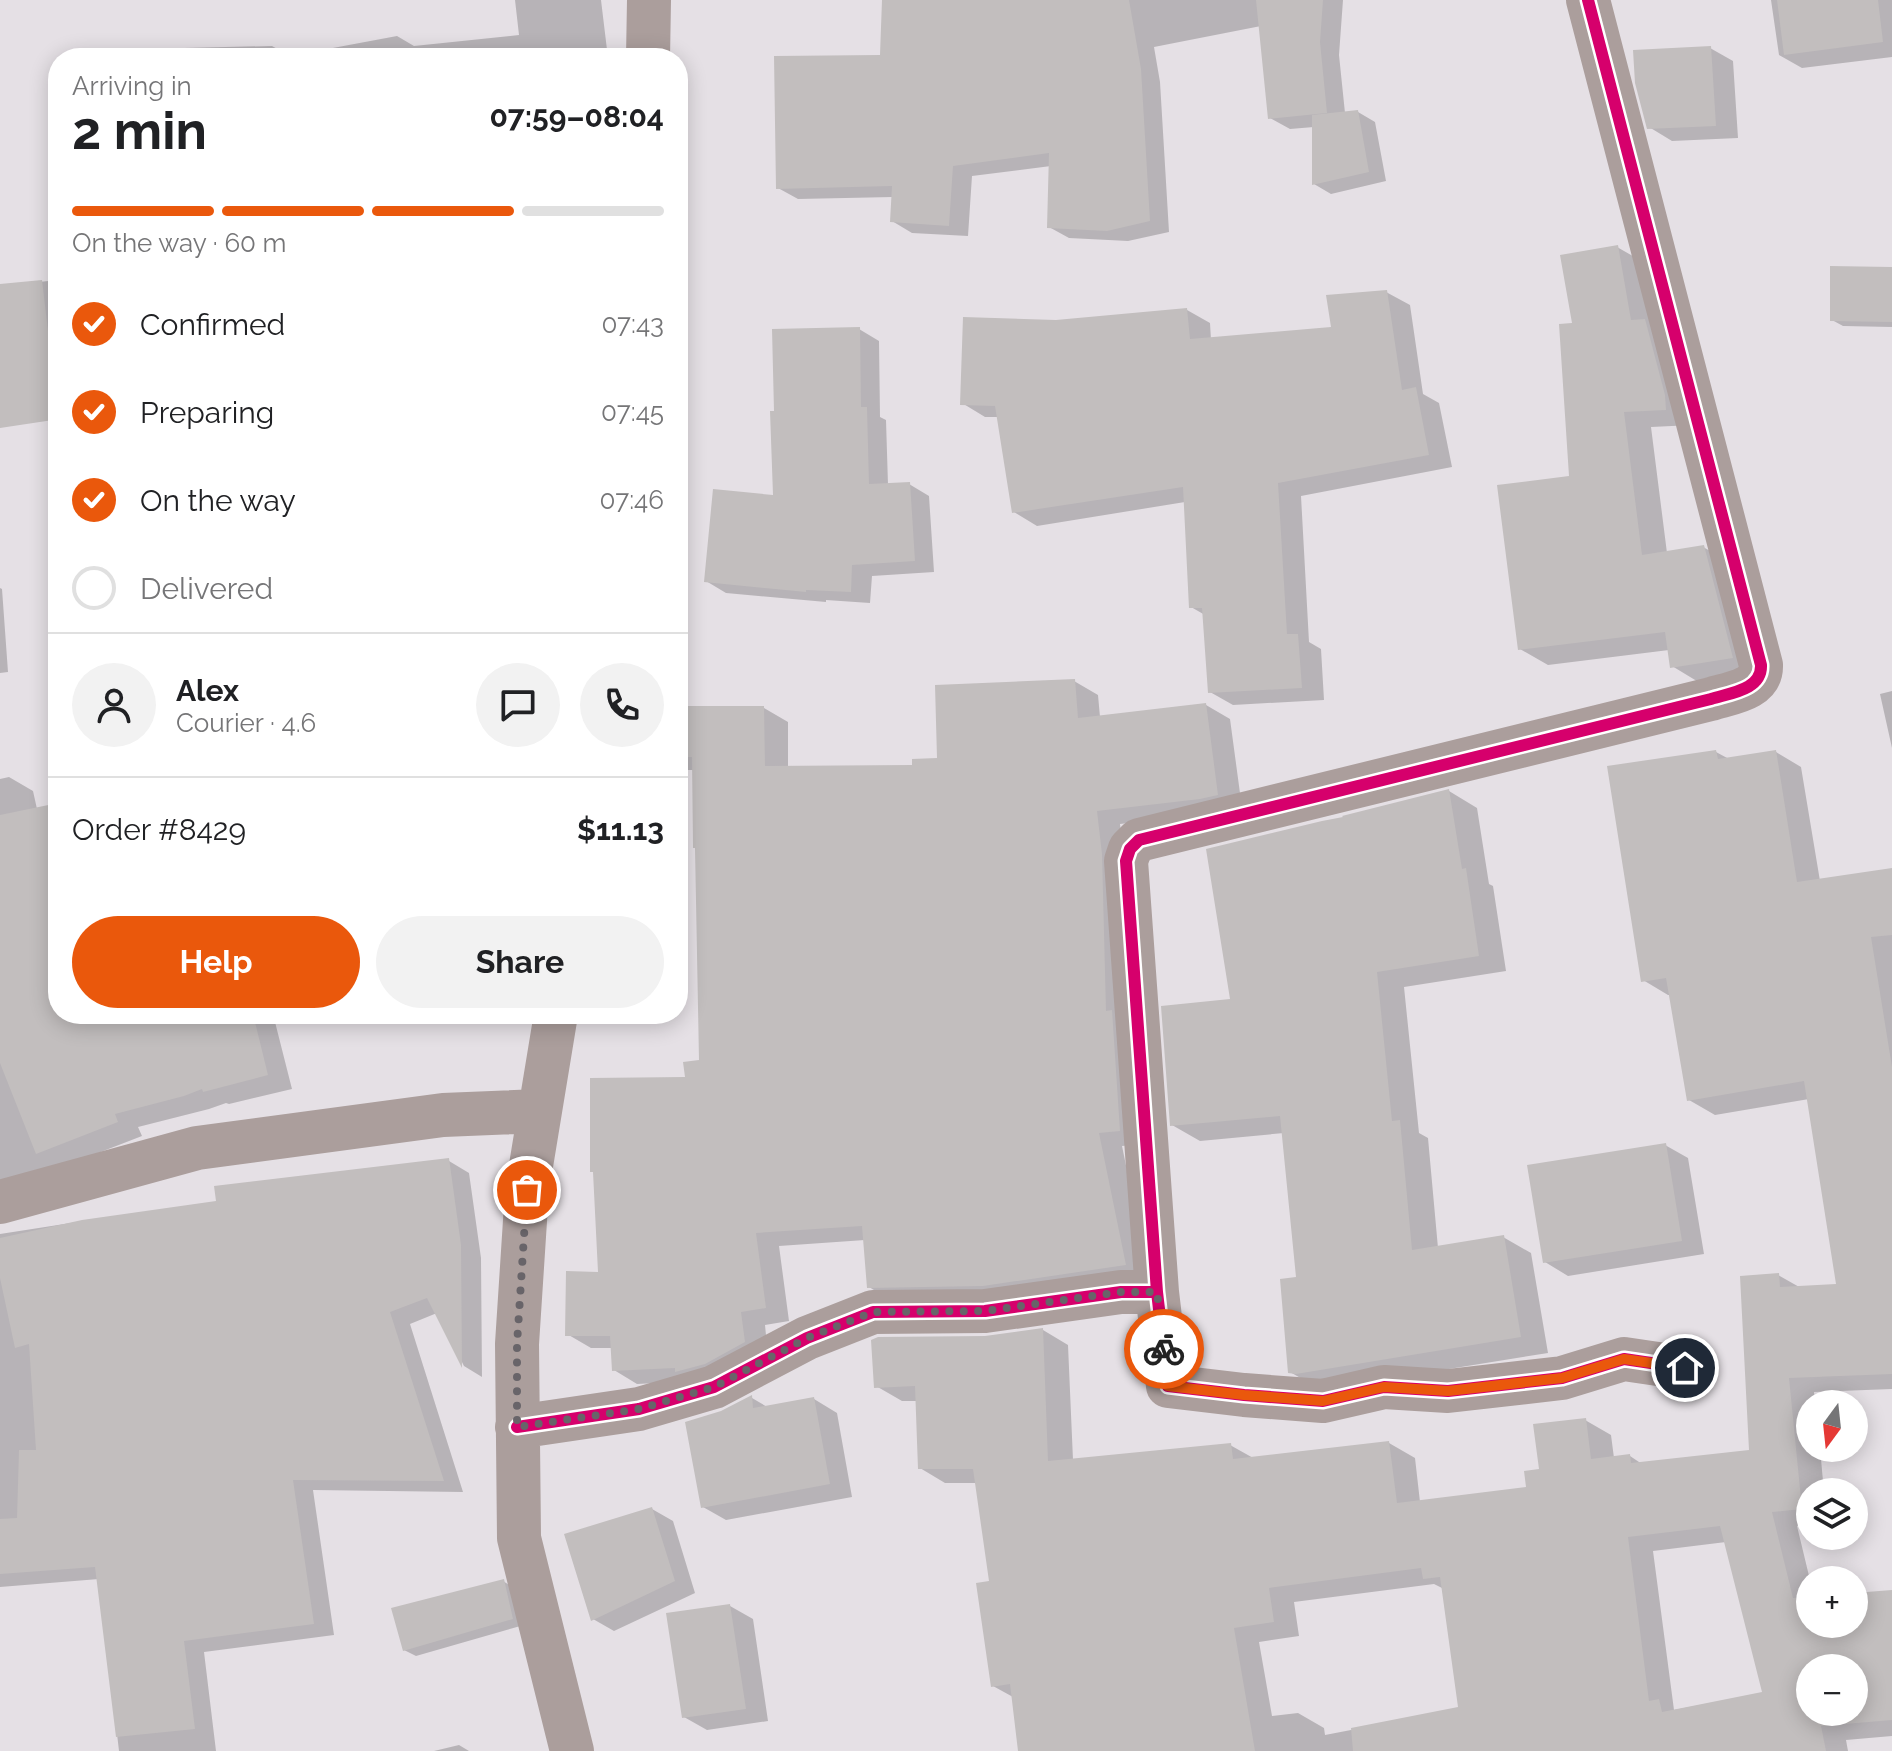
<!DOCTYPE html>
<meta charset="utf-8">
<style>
:root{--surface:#fff;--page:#f2f2f2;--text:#202124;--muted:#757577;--line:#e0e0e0;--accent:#ea580c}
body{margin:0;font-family:Raleway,sans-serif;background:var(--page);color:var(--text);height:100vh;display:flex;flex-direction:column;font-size:30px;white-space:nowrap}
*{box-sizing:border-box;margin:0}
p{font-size:26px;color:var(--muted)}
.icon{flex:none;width:44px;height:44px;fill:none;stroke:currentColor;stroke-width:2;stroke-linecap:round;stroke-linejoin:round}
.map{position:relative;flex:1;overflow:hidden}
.panel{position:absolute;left:48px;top:48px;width:640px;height:976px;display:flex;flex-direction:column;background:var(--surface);border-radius:32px;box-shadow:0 4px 20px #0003}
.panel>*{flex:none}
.needle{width:52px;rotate:195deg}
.tools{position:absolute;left:1796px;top:1390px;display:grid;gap:16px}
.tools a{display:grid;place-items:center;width:72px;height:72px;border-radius:50%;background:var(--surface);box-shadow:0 4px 20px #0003;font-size:40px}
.pin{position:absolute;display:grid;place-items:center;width:68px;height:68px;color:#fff;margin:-34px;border:4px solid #fff;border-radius:50%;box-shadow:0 2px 8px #0007}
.courier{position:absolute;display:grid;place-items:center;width:80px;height:80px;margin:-40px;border:6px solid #ea580c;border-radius:50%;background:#fff;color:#222;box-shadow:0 2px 10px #0007}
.head em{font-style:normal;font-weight:700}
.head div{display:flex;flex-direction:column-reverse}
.head{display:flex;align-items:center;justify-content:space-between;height:136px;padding:0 24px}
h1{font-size:52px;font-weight:700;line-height:60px}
.bar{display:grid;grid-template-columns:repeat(4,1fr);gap:12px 8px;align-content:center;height:96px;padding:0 24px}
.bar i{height:10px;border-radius:6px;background:var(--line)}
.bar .on{background:var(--accent)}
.bar p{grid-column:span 4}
.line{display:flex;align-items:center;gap:20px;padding:0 24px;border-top:2px solid var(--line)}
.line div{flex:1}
.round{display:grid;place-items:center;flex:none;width:84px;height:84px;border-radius:42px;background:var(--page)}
ol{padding:0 24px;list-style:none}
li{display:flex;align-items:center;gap:24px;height:88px}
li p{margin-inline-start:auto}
li .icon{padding:8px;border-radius:50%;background:var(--accent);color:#fff;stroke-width:4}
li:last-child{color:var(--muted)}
li i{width:44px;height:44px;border:4px solid var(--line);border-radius:50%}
.button{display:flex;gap:16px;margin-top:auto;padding:16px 24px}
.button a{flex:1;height:92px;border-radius:48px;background:var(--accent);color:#fff;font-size:32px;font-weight:700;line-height:92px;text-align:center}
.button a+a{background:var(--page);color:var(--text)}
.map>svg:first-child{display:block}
.shadow{fill:#0003;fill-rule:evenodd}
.building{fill:#c2bebe;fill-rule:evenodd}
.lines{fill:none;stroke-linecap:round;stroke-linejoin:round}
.minor{stroke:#ab9e9c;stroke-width:44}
.cycleway-casing{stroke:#fff;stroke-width:17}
.cycleway{stroke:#d6006c;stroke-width:12}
.done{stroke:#686469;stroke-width:8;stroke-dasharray:0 14.4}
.route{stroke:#ea580c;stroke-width:10}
</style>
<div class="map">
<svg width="1892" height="1751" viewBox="0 0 1892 1751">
<rect width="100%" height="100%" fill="#e5e0e5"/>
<path class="shadow" d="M 515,0 L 601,0 L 608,58 L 185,58 L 184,48 L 272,46 L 290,56 L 397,36 L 414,46 L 519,35 Z
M 884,0 L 1343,0 L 1339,55 L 1345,113 L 1358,112 L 1375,122 L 1386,181 L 1331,194 L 1314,184 L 1314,127 L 1290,129 L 1270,118 L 1261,26 L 1154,47 L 1160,82 L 1169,232 L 1128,241 L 1069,238 L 1049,227 L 1051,166 L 972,176 L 968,236 L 912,233 L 892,221 L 893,197 L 798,199 L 778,188 L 882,57 Z
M 1771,0 L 1892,0 L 1892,57 L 1802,68 L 1779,55 Z
M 1710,48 L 1733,61 L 1738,138 L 1672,141 L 1649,127 Z
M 1617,247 L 1645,263 L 1693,425 L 1651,427 L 1667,553 L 1703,547 L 1732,563 L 1760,673 L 1700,683 L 1672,666 L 1669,650 L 1548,665 L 1520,649 L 1571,478 L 1574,325 Z
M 1892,269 L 1892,327 L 1843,326 L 1832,320 Z
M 58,280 L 58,395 L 12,399 L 0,393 L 0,286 Z
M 1386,292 L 1410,305 L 1423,394 L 1439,403 L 1452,467 L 1301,496 L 1309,642 L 1321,649 L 1324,700 L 1233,705 L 1210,692 L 1205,615 L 1191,607 L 1185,502 L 1037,526 L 1014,512 L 999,417 L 985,417 L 962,403 L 1057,322 L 1187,310 L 1210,323 L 1211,340 L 1333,329 Z
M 859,329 L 879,341 L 880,417 L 886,420 L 888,485 L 909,484 L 929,496 L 934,572 L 872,576 L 870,603 L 826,600 L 826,602 L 726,593 L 706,581 L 775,497 Z
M 58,469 L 58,571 L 56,570 L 48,470 Z
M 0,588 L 2,589 L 8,672 L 0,673 Z
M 1074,681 L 1098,695 L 1100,717 L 1206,705 L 1230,719 L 1242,808 L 1225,812 L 1120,824 L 1125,869 L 1144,1144 L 1122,1146 L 1149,1278 L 892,1301 L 869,1287 L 865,1240 L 779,1246 L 789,1321 L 765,1325 L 768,1356 L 695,1381 L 637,1384 L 614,1370 L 612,1348 L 591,1348 L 567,1334 L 601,1274 L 687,1079 L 701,1062 L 694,770 L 681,770 L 678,768 L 678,708 L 764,708 L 788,722 L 788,768 L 914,767 L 939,759 Z
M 1892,691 L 1892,748 L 1880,694 Z
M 1716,752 L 1729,759 L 1776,752 L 1801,767 L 1820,881 L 1892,881 L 1892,1389 L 1814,1392 L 1815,1404 L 1810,1404 L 1810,1448 L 1820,1448 L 1824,1492 L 1810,1492 L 1810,1524 L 1797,1526 L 1810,1580 L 1810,1624 L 1854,1624 L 1854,1595 L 1892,1592 L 1892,1736 L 1846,1740 L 1848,1751 L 1020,1751 L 1013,1697 L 993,1686 L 992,1582 L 977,1483 L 945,1483 L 920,1468 L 917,1401 L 902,1401 L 876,1386 L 986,1338 L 1043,1330 L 1068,1345 L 1073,1460 L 1230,1445 L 1255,1459 L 1389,1443 L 1415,1458 L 1420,1502 L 1528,1489 L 1541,1471 L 1585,1420 L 1611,1435 L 1614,1458 L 1630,1456 L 1642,1464 L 1751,1452 L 1778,1275 L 1801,1288 L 1839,1286 L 1809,1099 L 1715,1115 L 1689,1100 L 1671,995 L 1668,995 L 1643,980 ZM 1726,1542 L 1765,1693 L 1674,1710 L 1653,1551 ZM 1434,1584 L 1444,1589 L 1460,1709 L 1325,1735 L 1324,1728 L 1298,1713 L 1272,1716 L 1259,1642 L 1299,1636 L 1294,1602 ZM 1810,1668 L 1854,1668 L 1854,1712 L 1810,1712 Z
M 9,777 L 33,791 L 37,809 L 58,805 L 58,1014 L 273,1014 L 292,1089 L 229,1104 L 226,1103 L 209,1109 L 138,1127 L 142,1136 L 0,1191 L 0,779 Z
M 1449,791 L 1477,808 L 1489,884 L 1493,886 L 1506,971 L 1404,987 L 1419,1133 L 1428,1138 L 1438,1248 L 1503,1237 L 1531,1253 L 1548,1353 L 1325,1389 L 1318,1388 L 1290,1372 L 1298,1279 L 1284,1133 L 1200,1141 L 1172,1125 L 1232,1001 Z
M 1665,1145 L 1688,1158 L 1704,1254 L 1568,1276 L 1545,1262 Z
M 449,1161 L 469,1173 L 481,1258 L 482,1377 L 464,1366 L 437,1313 L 410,1324 L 463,1492 L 313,1490 L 334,1635 L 204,1652 L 216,1751 L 119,1751 L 99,1579 L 0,1587 L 0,1234 L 103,1218 L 218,1203 Z
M 752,1398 L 769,1408 L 814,1399 L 837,1413 L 852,1497 L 726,1520 L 703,1507 L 722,1413 Z
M 652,1509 L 673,1521 L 695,1593 L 614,1631 L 593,1619 Z
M 503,1581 L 514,1588 L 524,1625 L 416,1656 L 404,1650 Z
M 730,1606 L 753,1619 L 768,1721 L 707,1730 L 684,1717 Z
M 459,1745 L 469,1751 L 434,1751 Z"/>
<path class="building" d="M 882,0 L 1129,0 L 1141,69 L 1150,221 L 1107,231 L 1047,228 L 1049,153 L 953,166 L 949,226 L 890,222 L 892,186 L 776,189 L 774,56 L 880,55 Z
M 1256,0 L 1323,0 L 1320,42 L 1327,113 L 1268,119 Z
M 1777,0 L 1878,0 L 1883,42 L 1784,55 Z
M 1711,46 L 1716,126 L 1647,129 L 1635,83 L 1633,50 Z
M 1358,110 L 1369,172 L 1312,185 L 1312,115 Z
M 1618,245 L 1631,320 L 1645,319 L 1665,395 L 1666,410 L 1624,412 L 1642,555 L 1704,545 L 1733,658 L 1670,668 L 1665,632 L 1518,650 L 1497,485 L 1569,476 L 1559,324 L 1572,323 L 1560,255 Z
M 1830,266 L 1892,267 L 1892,322 L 1830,321 Z
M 42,280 L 54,382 L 48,382 L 53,420 L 0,428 L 0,284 Z
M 1387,290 L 1402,390 L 1416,387 L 1429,455 L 1278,483 L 1287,634 L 1298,634 L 1302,688 L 1208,693 L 1202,608 L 1189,608 L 1183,487 L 1012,513 L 995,406 L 960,405 L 963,317 L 1056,320 L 1187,308 L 1190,339 L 1331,327 L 1326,295 Z
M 860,327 L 861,407 L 867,407 L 869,484 L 910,482 L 915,561 L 852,565 L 851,592 L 806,590 L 806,592 L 704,582 L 713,489 L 773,495 L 770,411 L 774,411 L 772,329 Z
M 1075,679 L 1078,718 L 1206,703 L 1218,795 L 1200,799 L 1097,811 L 1102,854 L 1106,1011 L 1112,1010 L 1120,1131 L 1099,1133 L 1126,1265 L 983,1286 L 867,1288 L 862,1226 L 756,1233 L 766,1308 L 741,1312 L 745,1342 L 705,1364 L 675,1372 L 675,1368 L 612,1371 L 610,1336 L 565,1336 L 566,1271 L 598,1272 L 593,1172 L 590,1172 L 590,1078 L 685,1077 L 683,1062 L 699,1060 L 695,848 L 693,848 L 692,757 L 678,757 L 678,706 L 764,706 L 765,766 L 912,765 L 912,759 L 937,758 L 935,685 Z
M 1716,750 L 1718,759 L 1776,750 L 1797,882 L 1892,868 L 1892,935 L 1871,937 L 1892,1067 L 1892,1374 L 1789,1378 L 1802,1509 L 1772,1512 L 1793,1598 L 1810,1597 L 1810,1624 L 1854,1624 L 1854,1593 L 1892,1590 L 1892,1720 L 1821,1726 L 1826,1751 L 1353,1751 L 1351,1728 L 1458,1707 L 1440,1577 L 1423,1579 L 1421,1568 L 1269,1588 L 1274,1622 L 1234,1628 L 1255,1751 L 1018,1751 L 1010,1684 L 991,1687 L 976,1583 L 989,1581 L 973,1469 L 918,1469 L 915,1386 L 874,1388 L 871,1340 L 878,1337 L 985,1336 L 1043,1328 L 1048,1461 L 1231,1443 L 1233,1459 L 1389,1441 L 1397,1503 L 1526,1487 L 1524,1471 L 1539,1469 L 1533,1424 L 1586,1418 L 1591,1459 L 1630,1454 L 1631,1463 L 1749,1450 L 1740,1276 L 1779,1273 L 1780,1287 L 1836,1284 L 1804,1081 L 1687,1101 L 1666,978 L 1641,982 L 1607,766 ZM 1720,1526 L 1762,1692 L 1662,1712 L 1659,1699 L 1649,1701 L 1628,1537 ZM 1810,1668 L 1854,1668 L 1854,1712 L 1810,1712 Z
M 1449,789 L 1462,869 L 1466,868 L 1479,956 L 1377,972 L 1392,1121 L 1400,1120 L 1412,1250 L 1504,1235 L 1521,1337 L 1296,1374 L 1288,1373 L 1280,1279 L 1296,1277 L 1280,1116 L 1170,1126 L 1161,1006 L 1230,999 L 1206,849 L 1322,821 L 1343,817 L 1342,816 Z
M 58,803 L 58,1014 L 253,1014 L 268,1075 L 203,1092 L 202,1089 L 184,1096 L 115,1114 L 118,1122 L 36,1154 L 0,1063 L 0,815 Z
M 1666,1143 L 1682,1241 L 1543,1263 L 1527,1165 Z
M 449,1158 L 461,1245 L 462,1368 L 427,1298 L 390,1312 L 444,1481 L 293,1480 L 314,1624 L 184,1641 L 195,1729 L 116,1737 L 95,1567 L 0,1574 L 0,1519 L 17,1518 L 19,1450 L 36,1450 L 29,1344 L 15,1348 L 0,1278 L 0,1238 L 82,1220 L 216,1201 L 214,1186 Z
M 752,1395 L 753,1408 L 814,1397 L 830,1484 L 701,1508 L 685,1422 L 721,1411 Z
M 652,1507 L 675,1581 L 591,1621 L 564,1534 Z
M 504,1579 L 513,1619 L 403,1651 L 391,1608 Z
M 730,1604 L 746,1709 L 682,1718 L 666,1613 Z"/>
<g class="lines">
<path class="minor" d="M 648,58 L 649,0
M 556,1014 L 527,1190 L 517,1344 L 519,1538 L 572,1751
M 0,1202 L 197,1148 L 443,1115 L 540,1111
M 1157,1292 L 1126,861 L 1130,849 L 1139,840 L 1711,699 C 1730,693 1762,690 1761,665 L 1588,0
M 517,1427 L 639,1409 L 714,1387 L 807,1338 L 873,1312 L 985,1311 L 1121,1292 L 1157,1292 L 1168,1386 L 1244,1395 L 1323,1401 L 1384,1387 L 1448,1391 L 1562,1378 L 1624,1359 L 1685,1368"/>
<defs>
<path id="cycleway" d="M 1157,1292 L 1126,861 L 1130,849 L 1139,840 L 1711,699 C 1730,693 1762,690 1761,665 L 1588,0
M 517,1427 L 639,1409 L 714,1387 L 807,1338 L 873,1312 L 985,1311 L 1121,1292 L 1157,1292 L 1168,1386 L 1244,1395 L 1323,1401 L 1384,1387 L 1448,1391 L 1562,1378 L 1624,1359 L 1685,1368"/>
</defs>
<use href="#cycleway" class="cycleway-casing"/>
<use href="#cycleway" class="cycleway"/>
</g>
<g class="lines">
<path class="done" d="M 527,1190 L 517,1344 L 517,1427 L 639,1409 L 714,1387 L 807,1338 L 873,1312 L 985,1311 L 1121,1292 L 1157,1292 L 1164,1349"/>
<path class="route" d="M 1164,1349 L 1168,1386 L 1244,1395 L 1323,1401 L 1384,1387 L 1448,1391 L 1562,1378 L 1624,1359 L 1685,1368"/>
</g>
</svg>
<div class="tools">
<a><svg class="needle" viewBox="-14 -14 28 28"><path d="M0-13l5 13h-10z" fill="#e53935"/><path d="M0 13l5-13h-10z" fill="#757577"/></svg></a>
<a><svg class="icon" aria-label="layers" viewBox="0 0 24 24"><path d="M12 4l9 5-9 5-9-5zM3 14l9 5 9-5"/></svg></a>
<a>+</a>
<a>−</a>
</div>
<div class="pin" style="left:527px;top:1190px;background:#ea580c"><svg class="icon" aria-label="bag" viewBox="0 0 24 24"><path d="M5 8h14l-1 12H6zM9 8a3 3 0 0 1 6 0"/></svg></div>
<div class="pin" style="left:1685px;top:1368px;background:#1f2937"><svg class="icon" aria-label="home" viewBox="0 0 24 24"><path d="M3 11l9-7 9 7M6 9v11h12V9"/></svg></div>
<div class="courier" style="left:1164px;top:1349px"><svg class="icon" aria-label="bike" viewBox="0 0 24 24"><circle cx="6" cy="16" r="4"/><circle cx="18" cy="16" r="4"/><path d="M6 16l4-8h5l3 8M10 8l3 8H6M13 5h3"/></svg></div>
<section class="panel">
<div class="head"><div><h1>2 min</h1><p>Arriving in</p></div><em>07:59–08:04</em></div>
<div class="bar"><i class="on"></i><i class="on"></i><i class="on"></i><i></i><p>On the way · 60 m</p></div>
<ol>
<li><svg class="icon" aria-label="check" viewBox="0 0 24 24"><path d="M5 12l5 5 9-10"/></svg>Confirmed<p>07:43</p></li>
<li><svg class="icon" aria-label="check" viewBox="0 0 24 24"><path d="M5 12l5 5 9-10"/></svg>Preparing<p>07:45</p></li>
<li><svg class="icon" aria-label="check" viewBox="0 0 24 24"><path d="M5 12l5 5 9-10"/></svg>On the way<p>07:46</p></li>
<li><i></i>Delivered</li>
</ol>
<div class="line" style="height:144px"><a class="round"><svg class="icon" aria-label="person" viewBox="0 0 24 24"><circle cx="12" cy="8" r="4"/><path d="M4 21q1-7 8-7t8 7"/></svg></a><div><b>Alex</b><p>Courier · 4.6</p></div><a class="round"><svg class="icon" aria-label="chat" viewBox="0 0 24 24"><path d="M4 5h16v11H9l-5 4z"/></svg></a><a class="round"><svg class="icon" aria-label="phone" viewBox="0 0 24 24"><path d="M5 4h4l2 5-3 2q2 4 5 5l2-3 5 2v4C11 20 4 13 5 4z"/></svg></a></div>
<div class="line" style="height:104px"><div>Order #8429</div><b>$11.13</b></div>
<div class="button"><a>Help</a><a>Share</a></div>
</section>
</div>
